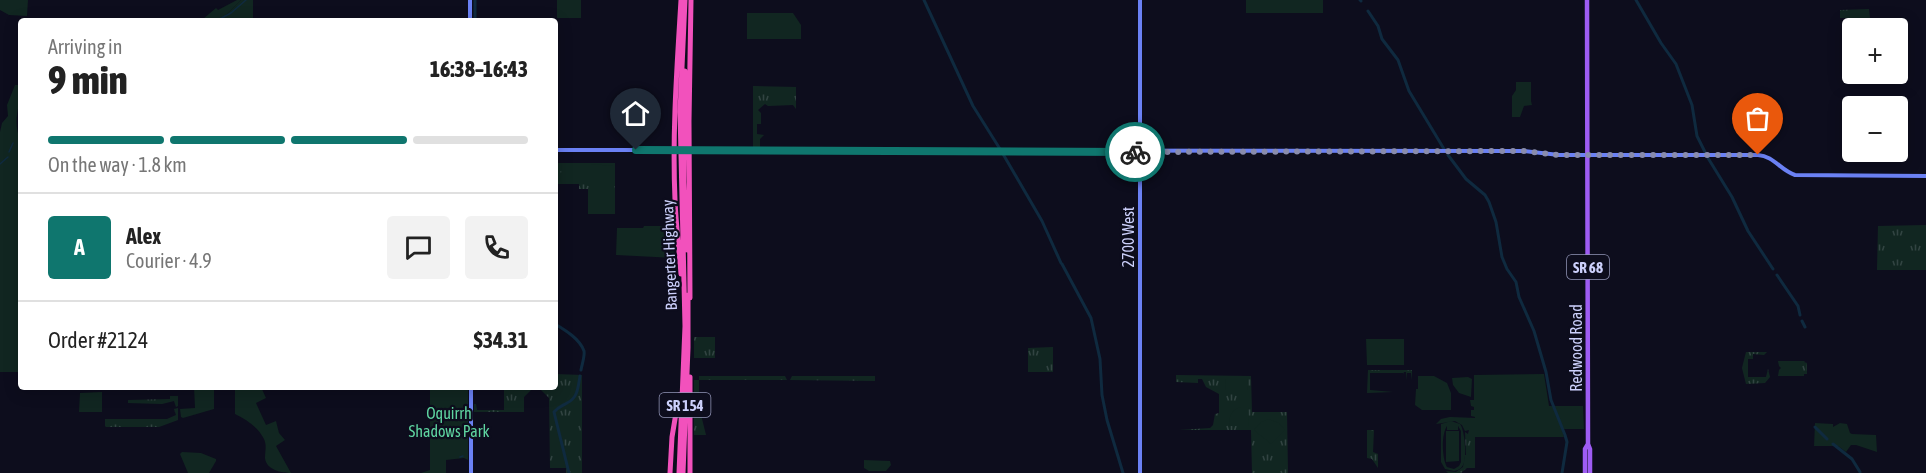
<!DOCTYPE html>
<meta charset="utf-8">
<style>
:root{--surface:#fff;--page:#f2f2f2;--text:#222;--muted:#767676;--line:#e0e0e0;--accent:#0f766e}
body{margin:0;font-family:"Asap Condensed",sans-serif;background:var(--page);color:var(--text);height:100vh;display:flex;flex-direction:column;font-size:22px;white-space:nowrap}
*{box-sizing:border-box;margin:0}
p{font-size:20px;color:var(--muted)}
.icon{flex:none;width:33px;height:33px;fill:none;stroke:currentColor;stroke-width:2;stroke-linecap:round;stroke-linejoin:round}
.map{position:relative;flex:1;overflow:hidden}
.drawer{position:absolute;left:18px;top:18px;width:540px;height:372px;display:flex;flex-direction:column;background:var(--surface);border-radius:6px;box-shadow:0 3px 15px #0003}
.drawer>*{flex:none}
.tools{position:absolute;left:1842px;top:18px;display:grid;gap:12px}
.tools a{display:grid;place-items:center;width:66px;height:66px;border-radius:6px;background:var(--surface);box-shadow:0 3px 15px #0003;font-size:30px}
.pin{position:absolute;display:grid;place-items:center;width:51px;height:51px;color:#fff;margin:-62px -26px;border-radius:50% 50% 50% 0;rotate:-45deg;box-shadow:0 0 6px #0007}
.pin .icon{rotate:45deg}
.courier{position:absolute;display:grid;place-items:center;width:60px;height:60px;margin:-30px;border:4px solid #0f766e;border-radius:50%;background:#fff;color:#222;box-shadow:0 2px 8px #0007}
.headline em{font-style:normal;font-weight:800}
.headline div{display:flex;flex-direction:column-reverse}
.headline{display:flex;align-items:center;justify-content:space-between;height:102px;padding:0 30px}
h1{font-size:39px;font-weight:800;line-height:45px}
.bar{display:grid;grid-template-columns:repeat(4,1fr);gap:9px 6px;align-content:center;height:72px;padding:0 30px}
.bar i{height:8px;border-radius:4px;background:var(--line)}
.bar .current{background:var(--accent)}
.bar p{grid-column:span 4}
.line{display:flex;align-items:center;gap:15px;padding:0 30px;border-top:2px solid var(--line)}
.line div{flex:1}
.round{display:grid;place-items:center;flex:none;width:63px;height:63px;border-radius:6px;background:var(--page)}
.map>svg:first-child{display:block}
.grass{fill:url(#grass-tufts)}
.green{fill:#112621;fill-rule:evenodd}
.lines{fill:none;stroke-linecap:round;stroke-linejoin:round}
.stream{stroke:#0f2a3f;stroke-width:1.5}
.canal{stroke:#0f2a3f;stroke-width:3}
.secondary{stroke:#6b81f4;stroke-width:4}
.primary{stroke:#9e5cf3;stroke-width:4.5}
.motorway{stroke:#f251bc;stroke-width:5}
.secondary-bridge{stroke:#6b81f4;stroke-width:4}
.done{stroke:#898cad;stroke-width:6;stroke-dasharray:0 10.8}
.route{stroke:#0f766e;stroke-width:8}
.labels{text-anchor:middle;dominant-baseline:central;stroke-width:4.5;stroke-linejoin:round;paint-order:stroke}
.shield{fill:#0d0d1d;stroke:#9396b8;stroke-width:1.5}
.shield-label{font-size:15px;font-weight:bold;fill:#ccd0fb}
.street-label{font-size:16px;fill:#ccd0fb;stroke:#0d0d1d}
.park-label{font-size:16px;fill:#5fd5a1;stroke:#0d0d1d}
</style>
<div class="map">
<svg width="1926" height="473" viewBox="0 0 1926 473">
<defs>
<pattern id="grass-tufts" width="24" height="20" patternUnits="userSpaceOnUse" patternTransform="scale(1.5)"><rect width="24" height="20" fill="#112621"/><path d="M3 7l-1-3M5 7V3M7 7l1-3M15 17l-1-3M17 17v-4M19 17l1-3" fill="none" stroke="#324442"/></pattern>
</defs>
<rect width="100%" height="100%" fill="#0d0d1d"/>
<path class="grass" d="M 241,0 L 253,0 L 253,21 L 220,21 Z
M 1869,9 L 1870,18 L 1840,18 L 1840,10 Z
M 753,86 L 796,87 L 796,109 L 793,105 L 768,106 L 765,104 L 758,110 L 761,113 L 761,124 L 757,124 L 757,134 L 764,135 L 760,139 L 760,148 L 753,148 Z
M 558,163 L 615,163 L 615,214 L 588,214 L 588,189 L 579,189 L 579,184 L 557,184 Z
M 1926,225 L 1926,270 L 1877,270 L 1878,226 Z
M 694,337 L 715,337 L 715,358 L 694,358 Z
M 1053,347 L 1053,372 L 1028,372 L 1028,348 Z
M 1746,352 L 1767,352 L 1764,355 L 1753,354 L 1753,359 L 1748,359 L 1748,377 L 1766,377 L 1768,369 L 1770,377 L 1765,383 L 1746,384 L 1742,368 Z
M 1778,361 L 1805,361 L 1804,362 L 1807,363 L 1807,374 L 1804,374 L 1804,376 L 1778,376 L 1779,370 L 1781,368 L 1779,366 Z
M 1368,370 L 1412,370 L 1412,380 L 1411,373 L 1407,373 L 1407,380 L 1410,380 L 1407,380 L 1406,372 L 1404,372 L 1403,374 L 1403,373 L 1370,373 L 1370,390 L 1393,392 L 1367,393 Z
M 555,374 L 582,375 L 582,473 L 566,473 L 566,468 L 550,468 L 549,398 L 541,390 L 531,390 L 524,397 L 524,412 L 474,412 L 474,404 L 476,404 L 477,410 L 504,410 L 504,387 L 555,387 Z
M 1176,375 L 1251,376 L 1252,412 L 1287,412 L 1288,473 L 1252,473 L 1251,430 L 1179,430 L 1210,428 L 1213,425 L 1215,414 L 1219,413 L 1219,394 L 1206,387 L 1202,379 L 1198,379 L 1198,383 L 1176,382 Z
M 699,376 L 785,376 L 787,380 L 699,380 L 699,407 L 706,435 L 694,435 L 694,380 L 699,380 Z
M 792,376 L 875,376 L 875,381 L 790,380 Z
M 170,396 L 178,396 L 178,406 L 176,407 L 174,401 L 162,404 L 128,403 L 128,400 L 170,399 Z
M 178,408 L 178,420 L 159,427 L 106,427 L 105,426 L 105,419 L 167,419 L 176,415 L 174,409 Z
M 1450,417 L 1475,418 L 1475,468 L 1467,468 L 1461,473 L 1448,473 L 1446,471 L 1456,472 L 1463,467 L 1465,455 L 1466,455 L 1465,432 L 1468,434 L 1469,430 L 1465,431 L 1462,425 L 1455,421 L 1436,424 L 1441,419 Z
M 1367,430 L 1374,430 L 1373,452 L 1378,454 L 1378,468 L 1372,459 L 1367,458 Z"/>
<path class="green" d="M 0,0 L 28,0 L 27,16 L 9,15 L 0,10 Z
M 237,0 L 241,0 L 220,21 L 198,21 L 203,19 L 216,8 L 218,10 Z
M 557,0 L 581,0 L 581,18 L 557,18 Z
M 1246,0 L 1323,0 L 1323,13 L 1246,13 Z
M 747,13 L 793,13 L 801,25 L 801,39 L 747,39 Z
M 1516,82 L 1531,82 L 1531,101 L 1532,105 L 1524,106 L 1520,117 L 1512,117 L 1512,96 L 1516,90 Z
M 15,85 L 21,85 C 21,108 11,119 21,142 L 21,372 L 0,372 L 0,132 L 2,123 L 8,116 L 7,105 Z
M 591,164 L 613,166 L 613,187 L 591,187 Z
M 562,165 L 580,165 L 580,182 L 560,182 Z
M 589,190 L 613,190 L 613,210 L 611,212 L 589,212 Z
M 644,226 L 672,226 L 675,258 L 616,255 L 617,228 L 643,228 Z
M 1366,339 L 1404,339 L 1404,365 L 1367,365 Z
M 1544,374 L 1549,406 L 1583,406 L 1584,429 L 1562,429 L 1564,437 L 1475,437 L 1475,417 L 1471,416 L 1471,410 L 1474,410 L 1474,407 L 1471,406 L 1470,400 L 1474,400 L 1474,375 Z
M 1418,376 L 1434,376 L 1447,383 L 1451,393 L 1451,410 L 1422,410 L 1415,405 L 1416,389 L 1418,389 Z
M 1468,377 L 1472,379 L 1471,397 L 1459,393 L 1453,385 L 1452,378 Z
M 1226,379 L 1247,379 L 1248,390 L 1225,390 Z
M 194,387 L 214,387 L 214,409 L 183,418 L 181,417 L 180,409 L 195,408 Z
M 235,387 L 261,387 L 266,398 L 256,403 L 266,425 L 276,421 L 279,433 L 285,440 L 276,446 L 291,473 C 282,473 266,470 265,458 C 265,450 267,446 264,439 C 258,427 247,420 235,414 Z
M 430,387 L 468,387 L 468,460 L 464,458 L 446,460 L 446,473 L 421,473 L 430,470 Z
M 102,392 L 102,412 L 79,412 L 80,393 Z
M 1241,407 L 1248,407 L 1249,426 L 1229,426 C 1229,416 1231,410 1241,407 Z
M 1269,419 L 1279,423 L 1285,430 L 1271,444 L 1254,430 L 1261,422 Z
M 1451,421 L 1460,424 C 1465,430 1467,458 1463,465 C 1460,470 1458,470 1454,471 L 1445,469 L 1441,462 L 1441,424 ZM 1447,426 L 1447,430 L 1458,430 L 1458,426 L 1461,431 L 1461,462 L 1459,466 L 1454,469 L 1447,467 C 1442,458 1441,435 1447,426 Z
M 1815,423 L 1833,424 L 1833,427 L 1840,423 L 1847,424 L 1850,433 L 1852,434 L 1876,435 L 1877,452 L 1856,445 L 1851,445 L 1846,452 L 1838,446 L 1814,446 Z
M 1446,431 L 1459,431 L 1459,461 L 1446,462 Z
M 182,452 L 201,453 L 216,459 L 216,461 L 209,473 L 188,473 L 180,454 Z
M 864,460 L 890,461 L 891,465 L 886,471 L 869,471 L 864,468 Z"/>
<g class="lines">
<path class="stream" d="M 216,21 L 231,13 L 246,0
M 9,152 L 13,143
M 0,164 L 8,157
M 460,457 L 463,456"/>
<path class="canal" d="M 924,0 L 973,106 L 1000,149
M 1360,0 L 1361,1
M 1636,0 L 1661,43 L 1676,64 L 1692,105 L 1697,136 L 1705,152
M 1368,11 L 1378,26 L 1382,39 L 1398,60 L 1409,91 L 1444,149
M 475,21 L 475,0
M 1003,154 L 1042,221 L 1061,263
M 1448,155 L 1466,179 L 1485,195 L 1489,202 L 1496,222 L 1502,257 L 1507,269 L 1516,282 L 1519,297 L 1534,331 L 1546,372 L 1551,400 L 1565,435 L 1567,442 L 1562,473
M 1708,158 L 1732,197 L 1748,231 L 1773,269
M 1062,264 L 1091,318 L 1100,359 L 1102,395 L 1107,420 L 1123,473
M 1777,275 L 1798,306 L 1800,315
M 1802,321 L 1805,327
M 555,324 C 565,330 580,339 584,351 C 585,356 582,364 581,370
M 1815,427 L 1827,439
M 1833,444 L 1852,459 L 1860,472
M 569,473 L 554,412 C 558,407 562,406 567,403 C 578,398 578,387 580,376"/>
<path class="secondary" d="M 470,0 L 470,21
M 1140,0 L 1140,473
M 555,150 L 674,150
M 688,150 L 1523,151 L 1559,155 L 1758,155 C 1774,156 1780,170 1795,175 L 1926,176
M 471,387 L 471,473"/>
<path class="primary" d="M 1588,444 L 1590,449 L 1590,473
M 1585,473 L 1585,449 L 1588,444 L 1587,0"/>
<path class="motorway" d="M 681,0 C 677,67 672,133 675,200 C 676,224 679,249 681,274
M 685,71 L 684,182 L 687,250
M 690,298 L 689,121 L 691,0
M 670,473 L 672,437 L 679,395
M 679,473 L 685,326 L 680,112 L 685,0
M 683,473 L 688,348 L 688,295
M 690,473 L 690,377"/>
<path class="secondary-bridge" d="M 675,150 L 688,150"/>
</g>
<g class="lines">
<path class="done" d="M 1135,152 L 1524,151 L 1557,155 L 1758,155"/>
<path class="route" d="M 636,150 L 1135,152"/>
</g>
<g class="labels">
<g class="shield">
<rect x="1567" y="255" width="42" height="24" rx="4.5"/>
<rect x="659.5" y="393" width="51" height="24" rx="4.5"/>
</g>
<g class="shield-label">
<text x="1588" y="267">SR 68</text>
<text x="685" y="405">SR 154</text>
</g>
<g class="street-label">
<text transform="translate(1128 237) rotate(-90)">2700 West</text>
<text transform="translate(669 255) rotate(-92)">Bangerter Highway</text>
<text transform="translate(1576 348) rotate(-90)">Redwood Road</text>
</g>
<g class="park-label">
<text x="449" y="413">Oquirrh<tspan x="449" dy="18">Shadows Park</tspan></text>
</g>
</g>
</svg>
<div class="tools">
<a>+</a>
<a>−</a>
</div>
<div class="pin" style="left:1758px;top:155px;background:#ea580c"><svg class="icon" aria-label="bag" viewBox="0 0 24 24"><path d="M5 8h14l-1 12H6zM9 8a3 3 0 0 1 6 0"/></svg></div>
<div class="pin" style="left:636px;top:150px;background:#1f2937"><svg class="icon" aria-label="home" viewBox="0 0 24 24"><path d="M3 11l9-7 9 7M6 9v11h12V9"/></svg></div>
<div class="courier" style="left:1135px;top:152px"><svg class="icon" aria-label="bike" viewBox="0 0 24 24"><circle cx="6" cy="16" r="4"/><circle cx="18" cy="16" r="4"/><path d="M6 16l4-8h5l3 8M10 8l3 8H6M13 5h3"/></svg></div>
<section class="drawer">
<div class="headline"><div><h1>9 min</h1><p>Arriving in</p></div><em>16:38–16:43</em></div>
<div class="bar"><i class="current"></i><i class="current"></i><i class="current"></i><i></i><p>On the way · 1.8 km</p></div>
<div class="line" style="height:108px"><b class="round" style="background:var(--accent);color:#fff">A</b><div><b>Alex</b><p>Courier · 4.9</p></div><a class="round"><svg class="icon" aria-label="chat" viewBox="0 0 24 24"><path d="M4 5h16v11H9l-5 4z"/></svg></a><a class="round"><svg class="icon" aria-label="phone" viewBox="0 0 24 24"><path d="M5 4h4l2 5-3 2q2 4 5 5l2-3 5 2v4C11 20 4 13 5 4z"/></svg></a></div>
<div class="line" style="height:78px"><div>Order #2124</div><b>$34.31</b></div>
</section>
</div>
